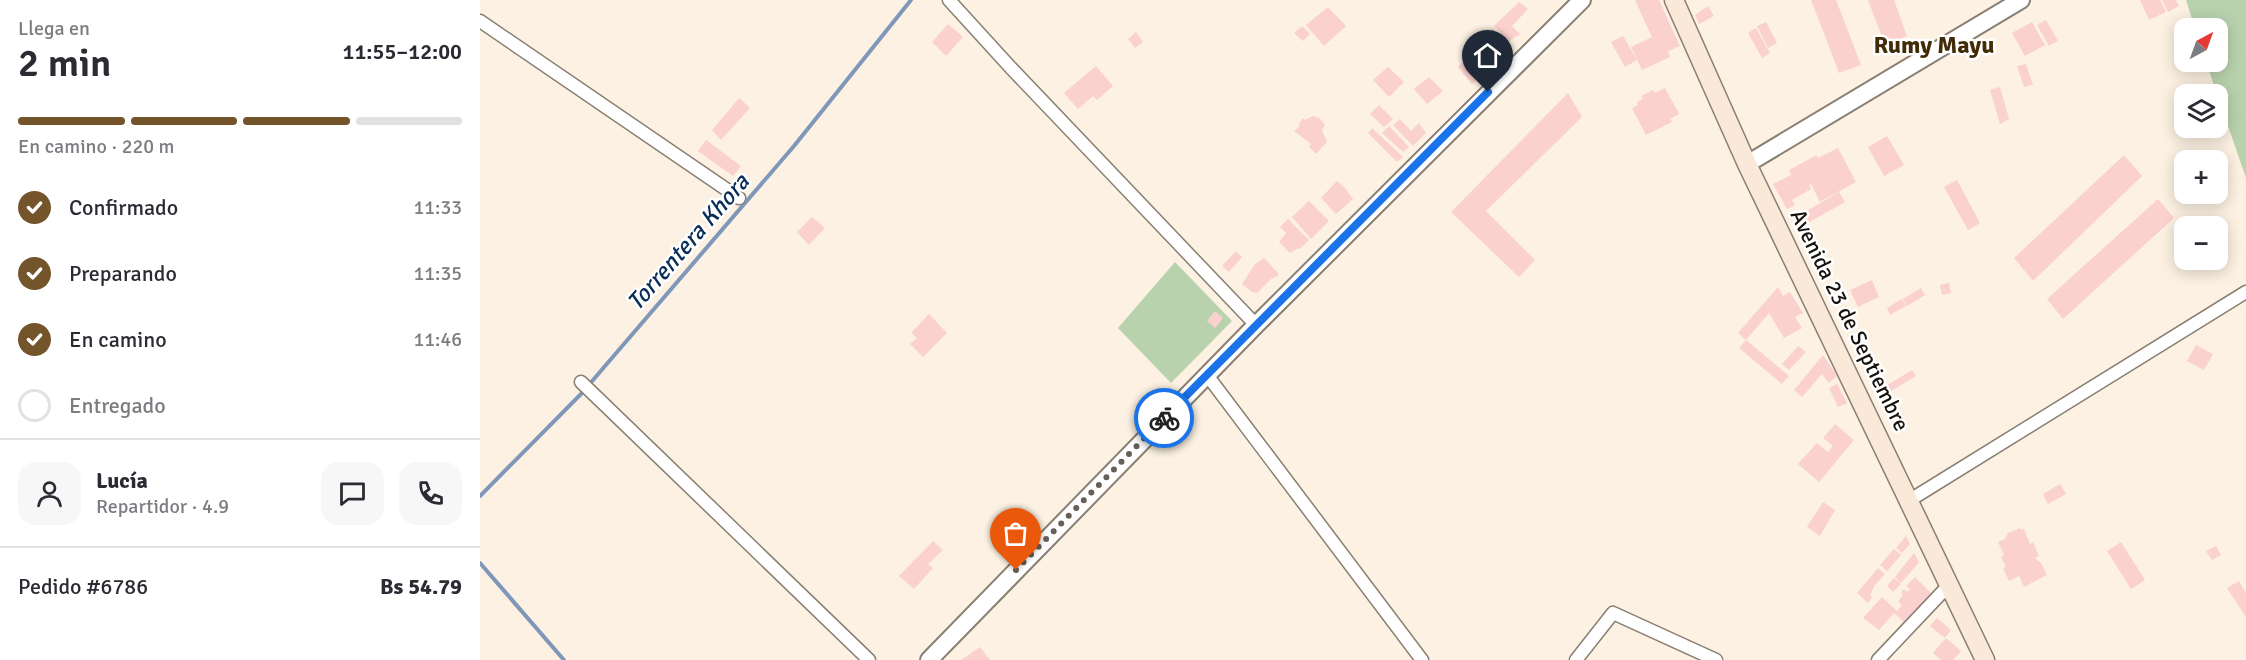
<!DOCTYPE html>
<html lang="es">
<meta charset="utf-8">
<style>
:root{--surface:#fff;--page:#f7f7f7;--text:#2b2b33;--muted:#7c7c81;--line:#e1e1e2;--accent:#74542a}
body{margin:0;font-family:Signika,sans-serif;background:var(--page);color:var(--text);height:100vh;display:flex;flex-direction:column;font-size:22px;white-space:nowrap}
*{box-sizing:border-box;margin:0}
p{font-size:20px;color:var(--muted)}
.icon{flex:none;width:33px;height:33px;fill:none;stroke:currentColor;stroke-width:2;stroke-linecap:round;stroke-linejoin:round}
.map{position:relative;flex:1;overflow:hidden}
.drawer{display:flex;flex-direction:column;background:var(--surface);width:480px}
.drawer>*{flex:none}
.needle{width:39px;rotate:41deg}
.tools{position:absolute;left:1694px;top:18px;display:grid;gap:12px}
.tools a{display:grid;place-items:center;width:54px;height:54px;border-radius:12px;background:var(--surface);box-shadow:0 3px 15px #0003;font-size:30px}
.pin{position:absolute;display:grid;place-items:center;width:51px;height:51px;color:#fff;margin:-62px -26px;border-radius:50% 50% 50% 0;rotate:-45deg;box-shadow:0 0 6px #0007}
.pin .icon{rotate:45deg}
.courier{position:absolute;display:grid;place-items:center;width:60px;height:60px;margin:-30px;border:4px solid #1a73e8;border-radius:50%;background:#fff;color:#222;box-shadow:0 2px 8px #0007}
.head em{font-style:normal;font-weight:600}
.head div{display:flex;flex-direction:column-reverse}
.head{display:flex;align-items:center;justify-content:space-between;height:102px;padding:0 18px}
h1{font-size:39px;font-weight:600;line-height:45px}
.bar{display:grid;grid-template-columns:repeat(4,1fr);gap:9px 6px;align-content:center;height:72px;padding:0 18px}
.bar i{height:8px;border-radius:4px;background:var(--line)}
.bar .selected{background:var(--accent)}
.bar p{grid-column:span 4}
.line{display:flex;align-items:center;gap:15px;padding:0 18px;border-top:2px solid var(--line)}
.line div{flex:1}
.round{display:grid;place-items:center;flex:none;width:63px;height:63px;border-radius:18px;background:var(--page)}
ol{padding:0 18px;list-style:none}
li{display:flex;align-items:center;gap:18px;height:66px}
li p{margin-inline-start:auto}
li .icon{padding:6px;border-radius:50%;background:var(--accent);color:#fff;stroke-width:4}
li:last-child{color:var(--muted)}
li i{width:33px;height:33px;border:3px solid var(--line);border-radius:50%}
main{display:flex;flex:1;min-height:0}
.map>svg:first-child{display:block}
.green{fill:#b8d2ae}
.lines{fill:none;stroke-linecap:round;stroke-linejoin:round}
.stream{stroke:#7f98ba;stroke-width:4}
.building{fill:#fad1ce}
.minor-casing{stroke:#897f72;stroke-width:15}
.tertiary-casing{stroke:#897f72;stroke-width:20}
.secondary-casing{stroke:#897f72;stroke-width:21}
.minor{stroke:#fff;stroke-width:12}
.tertiary{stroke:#fff;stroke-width:16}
.secondary{stroke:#fae9d9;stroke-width:18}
.done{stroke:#666058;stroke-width:6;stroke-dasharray:0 10.8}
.route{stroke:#1a73e8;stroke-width:8}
.labels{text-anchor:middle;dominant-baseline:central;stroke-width:5;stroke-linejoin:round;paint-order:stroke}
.street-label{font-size:22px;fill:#16120d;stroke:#fff}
.neighbourhood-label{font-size:24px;font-weight:bold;fill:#422b07;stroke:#fff}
.water-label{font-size:24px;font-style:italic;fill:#082d58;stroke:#fff}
</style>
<main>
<section class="drawer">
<div class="head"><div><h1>2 min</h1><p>Llega en</p></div><em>11:55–12:00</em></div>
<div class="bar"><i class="selected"></i><i class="selected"></i><i class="selected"></i><i></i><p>En camino · 220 m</p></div>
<ol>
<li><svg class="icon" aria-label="check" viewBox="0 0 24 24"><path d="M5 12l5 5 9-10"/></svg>Confirmado<p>11:33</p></li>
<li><svg class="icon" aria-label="check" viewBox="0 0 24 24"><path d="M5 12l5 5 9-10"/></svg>Preparando<p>11:35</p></li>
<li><svg class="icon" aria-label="check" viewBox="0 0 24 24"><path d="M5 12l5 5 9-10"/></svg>En camino<p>11:46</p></li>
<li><i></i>Entregado</li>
</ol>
<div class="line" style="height:108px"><a class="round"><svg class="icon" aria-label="person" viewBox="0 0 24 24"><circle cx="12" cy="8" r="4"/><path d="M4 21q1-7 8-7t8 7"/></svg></a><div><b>Lucía</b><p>Repartidor · 4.9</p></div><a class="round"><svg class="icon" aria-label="chat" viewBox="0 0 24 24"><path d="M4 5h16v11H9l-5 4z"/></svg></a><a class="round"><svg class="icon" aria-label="phone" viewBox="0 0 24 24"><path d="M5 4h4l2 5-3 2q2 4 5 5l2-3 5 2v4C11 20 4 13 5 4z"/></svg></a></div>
<div class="line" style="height:78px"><div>Pedido #6786</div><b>Bs 54.79</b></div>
</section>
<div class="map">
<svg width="1766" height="660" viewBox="0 0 1766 660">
<rect width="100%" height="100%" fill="#fcf1e2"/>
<path class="green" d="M 1706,0 L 1766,0 L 1766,178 L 1726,62 L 1737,62 L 1737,28 L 1715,28 Z
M 695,262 L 752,321 L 691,383 L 638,328 Z"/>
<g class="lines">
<path class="stream" d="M 0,496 L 101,394 L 314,146 L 431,0
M 0,563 L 84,660"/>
</g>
<path class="building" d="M 1155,0 L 1179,0 L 1200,46 L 1188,51 L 1190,57 L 1162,70 L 1151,47 L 1172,37 Z
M 1331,0 L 1356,0 L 1381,65 L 1359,73 Z
M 1388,0 L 1414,0 L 1427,36 L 1405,45 Z
M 1660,0 L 1680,0 L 1686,12 L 1669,20 Z
M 1682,0 L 1696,0 L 1699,6 L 1688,12 Z
M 1039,2 L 1048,9 L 1032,26 L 1040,34 L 1029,41 L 1014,26 Z
M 1228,6 L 1234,16 L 1219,24 L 1215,15 Z
M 848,7 L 866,26 L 844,46 L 826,25 Z
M 1566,20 L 1578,41 L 1569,46 L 1557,25 Z
M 1286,22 L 1297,43 L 1288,48 L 1277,26 Z
M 1552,22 L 1565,45 L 1545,56 L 1532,33 Z
M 468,24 L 483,37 L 466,56 L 452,42 Z
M 822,26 L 830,34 L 823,41 L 814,33 Z
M 1276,28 L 1290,53 L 1282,58 L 1268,33 Z
M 1013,29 L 1027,42 L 1021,46 L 1007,34 Z
M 656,32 L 663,42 L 655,48 L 648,39 Z
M 1143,36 L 1157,60 L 1145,67 L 1131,42 Z
M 985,59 L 1000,78 L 992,84 L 978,67 Z
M 1546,64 L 1553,85 L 1544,87 L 1537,66 Z
M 616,66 L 633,86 L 617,100 L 613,96 L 598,109 L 584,93 Z
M 908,67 L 924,82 L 909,97 L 893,80 Z
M 949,77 L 963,91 L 947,104 L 934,89 Z
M 1520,87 L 1529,119 L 1520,124 L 1510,90 Z
M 1185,88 L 1199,114 L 1190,119 L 1192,122 L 1166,135 L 1152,108 L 1158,105 L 1157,102 L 1163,98 L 1161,96 L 1173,90 L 1175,93 Z
M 1088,93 L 1102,117 L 1006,211 L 1055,260 L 1039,277 L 971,212 Z
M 259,98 L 270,108 L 241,140 L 232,130 Z
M 899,105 L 913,119 L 904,127 L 890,114 Z
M 833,116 L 839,118 L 845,125 L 842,130 L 847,142 L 836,154 L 829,147 L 831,144 L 814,131 L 820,126 L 819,124 L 823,118 L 825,120 Z
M 920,119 L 931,131 L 939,123 L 946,133 L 933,146 L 913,125 Z
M 909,126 L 929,147 L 923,152 L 902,133 Z
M 892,128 L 923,157 L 917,162 L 888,133 Z
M 1407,136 L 1424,165 L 1404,176 L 1388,147 Z
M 226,140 L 261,166 L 253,176 L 218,151 Z
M 1358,148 L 1376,182 L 1340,202 L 1331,184 L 1329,185 L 1331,189 L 1312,200 L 1315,205 L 1307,209 L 1293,184 L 1311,175 L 1309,170 L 1337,155 L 1338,158 Z
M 1644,155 L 1662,176 L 1553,281 L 1534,258 Z
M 1477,180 L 1500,223 L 1488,230 L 1464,187 Z
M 857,181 L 865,188 L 873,199 L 856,214 L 841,198 Z
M 1359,192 L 1365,202 L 1326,224 L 1320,215 Z
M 1678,199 L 1694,218 L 1583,319 L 1567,299 Z
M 829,201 L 849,221 L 831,239 L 812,217 Z
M 332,217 L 345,228 L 329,245 L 317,232 Z
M 808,219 L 829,240 L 820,249 L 819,248 L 810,253 L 799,242 L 806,233 L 800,227 Z
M 756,251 L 762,257 L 749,272 L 742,266 Z
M 784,258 L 798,273 L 798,276 L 791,279 L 777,293 L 772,292 L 762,284 L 775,264 Z
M 1392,280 L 1399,297 L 1378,307 L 1370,290 Z
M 1469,283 L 1471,293 L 1462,295 L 1460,285 Z
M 1298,287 L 1303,296 L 1310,292 L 1323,313 L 1315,317 L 1322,328 L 1304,338 L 1289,313 L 1266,340 L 1258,333 Z
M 1441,288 L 1445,295 L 1427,306 L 1423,299 Z
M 1422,299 L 1426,306 L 1410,315 L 1407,308 Z
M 735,311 L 743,318 L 735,328 L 727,321 Z
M 449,314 L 467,333 L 443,357 L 430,344 L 437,338 L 431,333 Z
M 1266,340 L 1309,376 L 1302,384 L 1259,348 Z
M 1716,345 L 1733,354 L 1724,370 L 1707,361 Z
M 1318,346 L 1326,352 L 1309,370 L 1302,364 Z
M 1343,355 L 1357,376 L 1349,383 L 1342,374 L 1322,397 L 1314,390 Z
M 1432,370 L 1436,376 L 1408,393 L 1404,387 Z
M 1357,384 L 1367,403 L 1358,407 L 1349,388 Z
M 1355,424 L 1374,440 L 1339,482 L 1318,464 L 1337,443 L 1348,452 L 1353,446 L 1343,438 Z
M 1580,484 L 1586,494 L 1568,504 L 1563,494 Z
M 1343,502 L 1355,510 L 1340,536 L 1327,527 Z
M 1540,528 L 1541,530 L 1544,529 L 1550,544 L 1553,542 L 1559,556 L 1555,558 L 1561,563 L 1567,575 L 1544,587 L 1539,576 L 1529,581 L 1523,568 L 1526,567 L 1521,557 L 1524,555 L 1518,542 L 1525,539 L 1528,533 Z
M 1426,536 L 1430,544 L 1422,553 L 1416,548 Z
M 453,541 L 463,550 L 448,564 L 453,568 L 434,589 L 419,576 Z
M 1641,542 L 1665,580 L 1651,589 L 1627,551 Z
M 1736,546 L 1741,555 L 1732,560 L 1726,551 Z
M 1414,549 L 1421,555 L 1407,571 L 1400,565 Z
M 1434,553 L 1439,562 L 1421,583 L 1415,577 Z
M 1398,568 L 1405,574 L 1394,586 L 1390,596 L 1392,597 L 1388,603 L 1377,593 Z
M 1435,577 L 1453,595 L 1427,625 L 1414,613 L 1399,630 L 1383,618 L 1402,597 L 1417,611 L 1422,605 L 1418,601 L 1423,595 L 1421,593 L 1424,589 L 1427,592 L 1430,589 L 1426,586 Z
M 1414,578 L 1421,584 L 1413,592 L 1407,586 Z
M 1759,581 L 1766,593 L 1766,617 L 1747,588 Z
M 1457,618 L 1471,630 L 1465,638 L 1450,626 Z
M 1466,638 L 1481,651 L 1473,660 L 1461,660 L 1453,653 Z
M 500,647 L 510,660 L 481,660 Z"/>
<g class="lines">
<defs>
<path id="minor" d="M 469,0 L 531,68 L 776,325
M 0,21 L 259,198
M 727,375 L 942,660
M 101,382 L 389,660
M 1430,500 L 1766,292
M 1096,660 L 1133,613 L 1236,660
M 1398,660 L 1469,585"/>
<path id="tertiary" d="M 1267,164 L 1541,0
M 449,660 L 776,325 L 1102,0"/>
<path id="secondary" d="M 1194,0 L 1267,164 L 1505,660"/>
</defs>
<use href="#minor" class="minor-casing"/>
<use href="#tertiary" class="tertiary-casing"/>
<use href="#secondary" class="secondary-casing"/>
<use href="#minor" class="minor"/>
<use href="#tertiary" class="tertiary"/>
<use href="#secondary" class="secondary"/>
</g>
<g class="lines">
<path class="done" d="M 536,570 L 684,418"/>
<path class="route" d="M 684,418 L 1008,92"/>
</g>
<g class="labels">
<g class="street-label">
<text transform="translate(1370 320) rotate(64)">Avenida 23 de Septiembre</text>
</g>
<g class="neighbourhood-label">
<text x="1454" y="45">Rumy Mayu</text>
</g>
<g class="water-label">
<text transform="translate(208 242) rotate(-49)">Torrentera Khora</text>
</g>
</g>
</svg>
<div class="tools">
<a><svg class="needle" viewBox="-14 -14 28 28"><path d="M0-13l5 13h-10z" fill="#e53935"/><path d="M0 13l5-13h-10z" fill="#7c7c81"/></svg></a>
<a><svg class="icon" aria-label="layers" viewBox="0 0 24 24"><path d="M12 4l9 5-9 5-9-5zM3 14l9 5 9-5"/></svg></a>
<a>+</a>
<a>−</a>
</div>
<div class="pin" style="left:536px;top:570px;background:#ea580c"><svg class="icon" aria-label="bag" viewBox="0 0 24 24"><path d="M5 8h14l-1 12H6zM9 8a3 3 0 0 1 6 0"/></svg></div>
<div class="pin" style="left:1008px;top:92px;background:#1f2937"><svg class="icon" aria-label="home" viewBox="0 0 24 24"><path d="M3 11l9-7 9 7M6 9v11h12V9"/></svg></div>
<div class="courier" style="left:684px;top:418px"><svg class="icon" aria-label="bike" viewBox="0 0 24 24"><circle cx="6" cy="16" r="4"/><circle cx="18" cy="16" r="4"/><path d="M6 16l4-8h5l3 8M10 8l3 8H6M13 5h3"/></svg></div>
</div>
</main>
